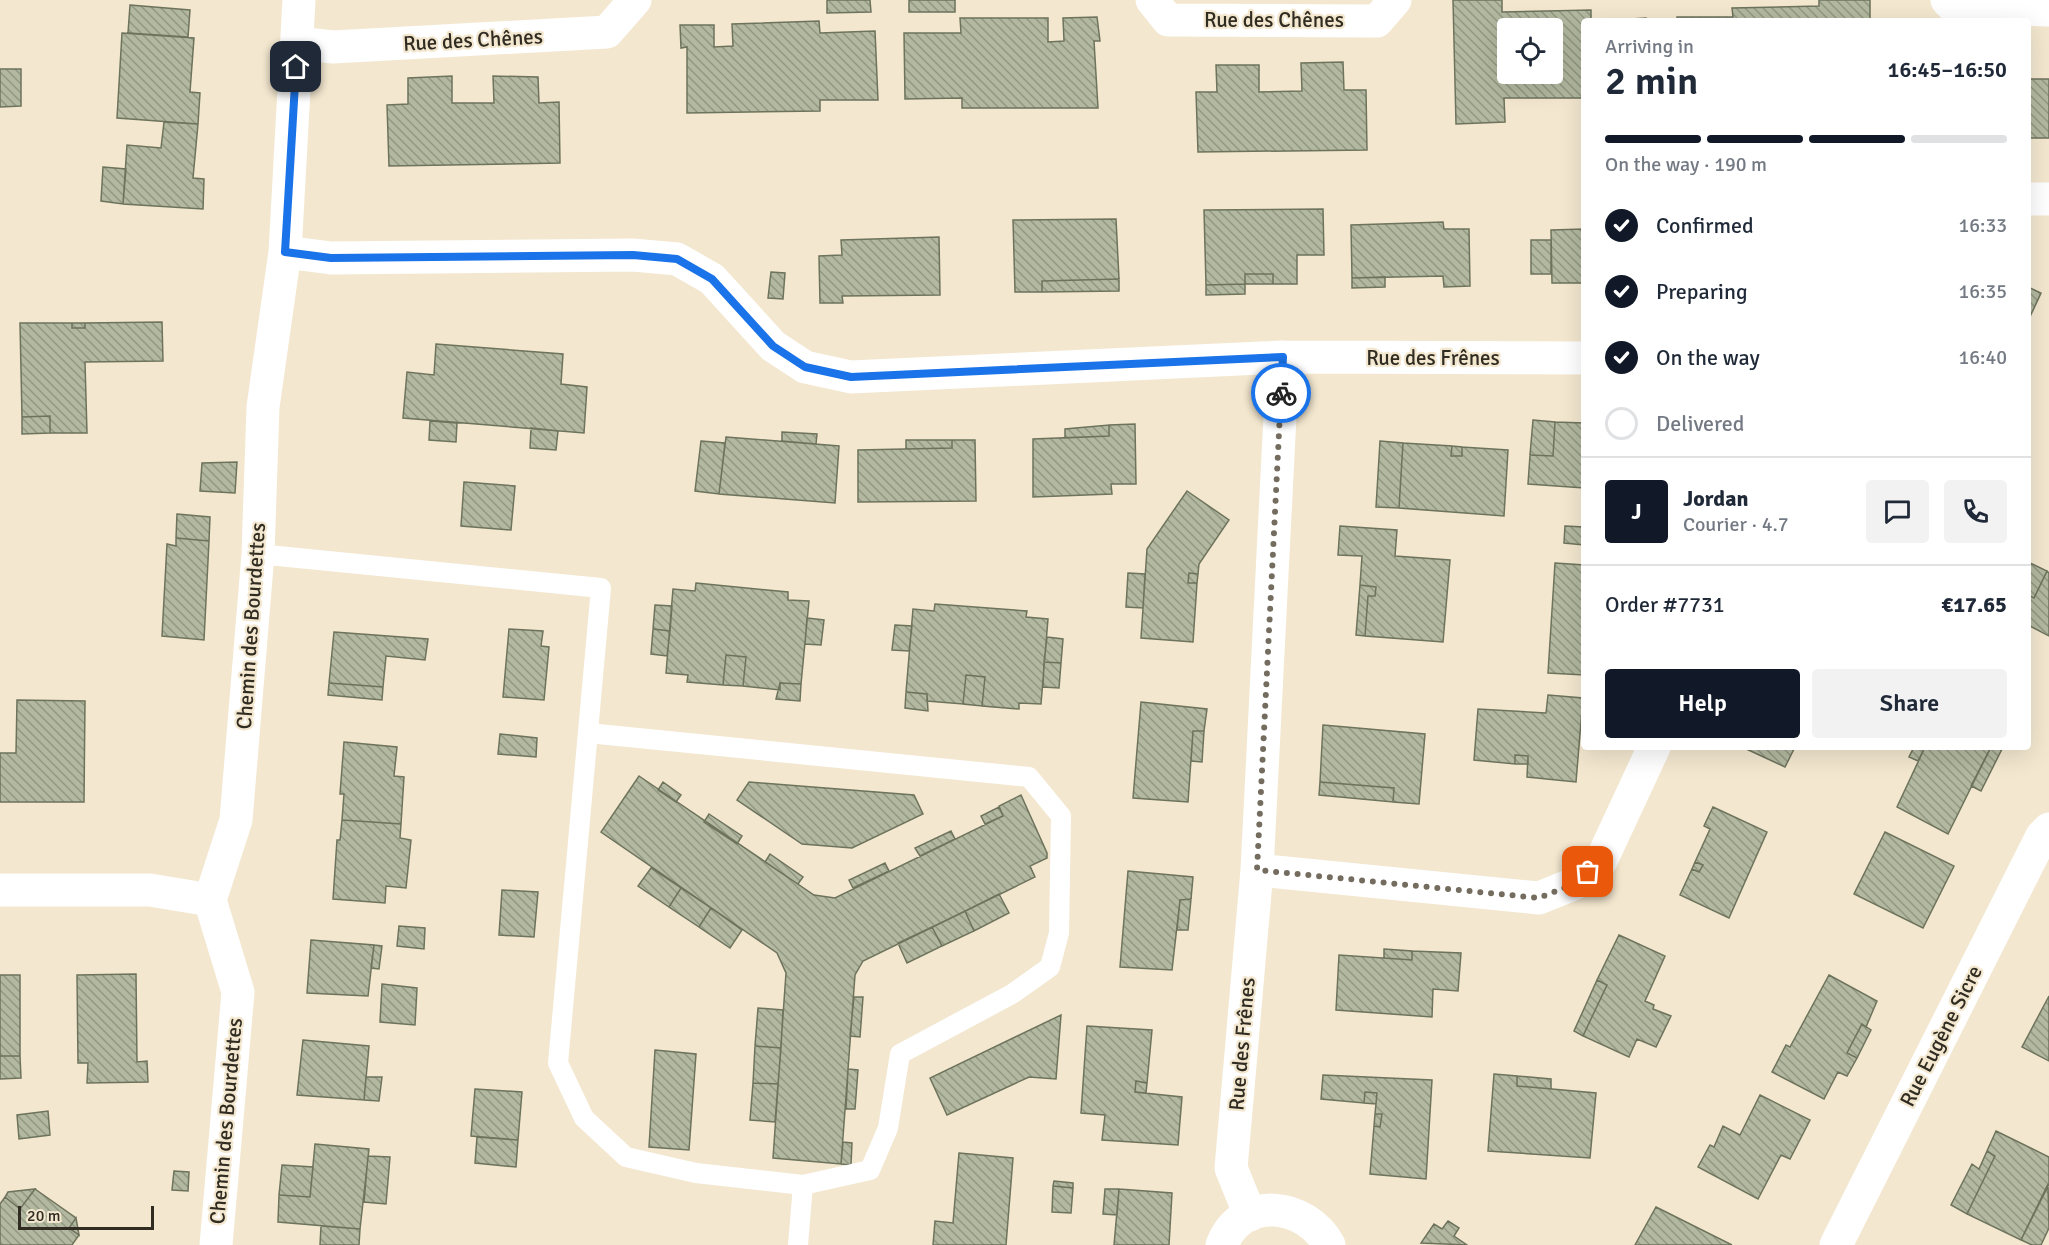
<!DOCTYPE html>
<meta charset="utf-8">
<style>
:root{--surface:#fff;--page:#f2f2f3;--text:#1f2937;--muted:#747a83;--line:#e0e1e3;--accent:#111827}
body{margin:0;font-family:Signika,sans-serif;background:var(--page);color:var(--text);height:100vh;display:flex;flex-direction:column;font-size:22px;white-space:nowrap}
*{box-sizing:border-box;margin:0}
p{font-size:20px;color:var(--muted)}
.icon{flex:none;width:33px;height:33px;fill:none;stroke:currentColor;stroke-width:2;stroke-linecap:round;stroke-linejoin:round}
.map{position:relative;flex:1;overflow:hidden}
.side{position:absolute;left:1581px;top:18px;width:450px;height:732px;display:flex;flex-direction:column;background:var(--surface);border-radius:6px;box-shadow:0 6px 24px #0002}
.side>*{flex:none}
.fabs{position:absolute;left:1497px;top:18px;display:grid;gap:12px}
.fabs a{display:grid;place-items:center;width:66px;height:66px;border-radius:6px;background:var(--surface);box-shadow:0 6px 24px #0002;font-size:30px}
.scale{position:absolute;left:18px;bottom:15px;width:136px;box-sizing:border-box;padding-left:6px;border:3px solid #302c22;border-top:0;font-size:16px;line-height:21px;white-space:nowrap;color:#302c22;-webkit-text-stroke:4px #f3e7cf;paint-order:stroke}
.pin{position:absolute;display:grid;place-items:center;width:51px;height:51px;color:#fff;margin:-26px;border-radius:12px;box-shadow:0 3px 9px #0006}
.courier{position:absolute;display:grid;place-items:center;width:60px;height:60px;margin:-30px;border:4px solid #1a73e8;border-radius:50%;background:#fff;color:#222;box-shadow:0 2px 8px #0007}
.headline em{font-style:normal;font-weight:600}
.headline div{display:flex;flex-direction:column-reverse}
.headline{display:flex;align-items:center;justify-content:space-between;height:102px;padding:0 24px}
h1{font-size:39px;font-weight:600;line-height:45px}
.bar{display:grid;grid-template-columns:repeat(4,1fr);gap:9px 6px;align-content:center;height:72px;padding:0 24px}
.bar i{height:8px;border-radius:4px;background:var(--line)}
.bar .selected{background:var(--accent)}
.bar p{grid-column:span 4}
.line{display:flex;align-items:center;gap:15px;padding:0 24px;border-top:2px solid var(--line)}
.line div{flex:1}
.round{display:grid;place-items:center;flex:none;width:63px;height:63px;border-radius:6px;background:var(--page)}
ol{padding:0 24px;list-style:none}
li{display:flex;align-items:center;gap:18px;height:66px}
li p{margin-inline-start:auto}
li .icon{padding:6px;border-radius:50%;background:var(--accent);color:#fff;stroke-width:4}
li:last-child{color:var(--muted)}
li i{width:33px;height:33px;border:3px solid var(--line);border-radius:50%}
.primary-button{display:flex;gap:12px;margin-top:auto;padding:12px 24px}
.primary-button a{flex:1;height:69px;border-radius:6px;background:var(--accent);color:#fff;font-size:24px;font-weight:600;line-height:69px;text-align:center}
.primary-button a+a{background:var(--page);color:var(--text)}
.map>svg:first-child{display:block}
.building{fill:url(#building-back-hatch);stroke:#6e735c;stroke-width:1.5;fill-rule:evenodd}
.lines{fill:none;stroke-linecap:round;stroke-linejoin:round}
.lane{stroke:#fff;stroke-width:20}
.street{stroke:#fff;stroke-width:33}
.done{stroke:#746d5f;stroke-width:6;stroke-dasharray:0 10.8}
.route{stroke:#1a73e8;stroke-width:8}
.labels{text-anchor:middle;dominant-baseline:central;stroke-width:4.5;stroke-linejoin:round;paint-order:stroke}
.street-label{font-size:21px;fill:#302c22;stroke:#f3e7cf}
</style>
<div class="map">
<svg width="2049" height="1245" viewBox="0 0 2049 1245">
<defs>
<pattern id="building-back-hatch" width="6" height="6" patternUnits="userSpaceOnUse" patternTransform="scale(1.5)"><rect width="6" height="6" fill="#b3b9a0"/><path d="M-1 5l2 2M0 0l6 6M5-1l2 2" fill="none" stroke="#929782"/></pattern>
</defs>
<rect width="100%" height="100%" fill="#f3e7cf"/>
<path class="building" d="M 827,0 L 870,0 L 871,12 L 827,13 Z
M 909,0 L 955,0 L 955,12 L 909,12 Z
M 1453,0 L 1502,0 L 1502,12 L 1591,10 L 1591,21 L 1584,21 L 1584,98 L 1504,98 L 1505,122 L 1456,124 ZM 1508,28 L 1552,28 L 1552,74 L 1508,74 Z
M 1819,0 L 1870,0 L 1870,21 L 1677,21 L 1677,17 L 1733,17 L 1732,8 L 1819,6 Z
M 130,5 L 190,10 L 188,37 L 128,33 Z
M 1097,17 L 1100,41 L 1094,41 L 1098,108 L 962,108 L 962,98 L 905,99 L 904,33 L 961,33 L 960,18 L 1048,18 L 1048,42 L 1064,41 L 1063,18 Z
M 1646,18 L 1646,21 L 1598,21 Z
M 819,21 L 820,33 L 875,31 L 878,100 L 820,100 L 820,111 L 687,113 L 687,47 L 681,48 L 680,25 L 714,25 L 714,47 L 733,46 L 732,24 Z
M 122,33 L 194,38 L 190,92 L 200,93 L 198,124 L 117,118 Z
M 1343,62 L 1344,90 L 1366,90 L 1367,150 L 1198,152 L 1196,92 L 1217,92 L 1216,65 L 1259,65 L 1259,92 L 1302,91 L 1301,63 Z
M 0,69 L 21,69 L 21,106 L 0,107 Z
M 452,76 L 452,103 L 494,103 L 493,76 L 538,77 L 539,103 L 559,102 L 560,163 L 389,166 L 387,105 L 408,104 L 408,78 Z
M 2028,79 L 2049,79 L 2049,138 L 2028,138 Z
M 164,122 L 198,124 L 193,178 L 204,179 L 203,209 L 123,204 L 127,145 L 161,148 Z
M 103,167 L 126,169 L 123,204 L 101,201 Z
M 1323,209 L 1324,255 L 1297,255 L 1297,284 L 1273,284 L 1273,274 L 1245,274 L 1245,284 L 1206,285 L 1204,210 Z
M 1116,219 L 1119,279 L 1042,281 L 1042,292 L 1015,292 L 1013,220 Z
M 1443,222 L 1444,229 L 1469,229 L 1470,286 L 1444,287 L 1443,276 L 1352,278 L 1351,225 Z
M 1584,229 L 1584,283 L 1552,283 L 1551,230 Z
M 939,237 L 940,295 L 842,296 L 843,303 L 820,303 L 819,256 L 842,255 L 841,240 Z
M 1531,240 L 1551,240 L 1551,274 L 1531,274 Z
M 771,272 L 785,273 L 783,299 L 768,298 Z
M 1245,274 L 1273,274 L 1273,284 L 1245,284 Z
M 1385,277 L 1385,287 L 1352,288 L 1352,278 Z
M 1119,279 L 1119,291 L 1042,292 L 1042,281 Z
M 1245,284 L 1245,294 L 1206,295 L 1206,285 Z
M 2028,287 L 2041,293 L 2028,321 Z
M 162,322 L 163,361 L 85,362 L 87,433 L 50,433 L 50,416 L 22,417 L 20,323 L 72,323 L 72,328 L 85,328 L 85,323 Z
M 72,323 L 85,323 L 85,328 L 72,328 Z
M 436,344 L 563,354 L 561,384 L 587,387 L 584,433 L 403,418 L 407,372 L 434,375 Z
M 50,416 L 50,433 L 22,434 L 22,417 Z
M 1533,420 L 1555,422 L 1553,456 L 1530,455 Z
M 430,421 L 457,423 L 456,442 L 429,440 Z
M 1555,422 L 1584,423 L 1584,488 L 1528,484 L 1530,455 L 1553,456 Z
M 1135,424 L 1136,484 L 1111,484 L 1112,494 L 1033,497 L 1033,439 L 1109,436 L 1109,425 Z
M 1109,425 L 1109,436 L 1065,438 L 1065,429 Z
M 531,428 L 558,431 L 556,450 L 530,448 Z
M 782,432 L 817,434 L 816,444 L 782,441 Z
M 726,437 L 839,446 L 835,503 L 719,494 Z
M 906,440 L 952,440 L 952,448 L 906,449 Z
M 952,440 L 975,440 L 976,501 L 858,502 L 858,450 L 952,448 Z
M 701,441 L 725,443 L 719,494 L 695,491 Z
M 1380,441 L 1403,443 L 1399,508 L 1376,507 Z
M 1403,443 L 1452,446 L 1451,456 L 1462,456 L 1462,447 L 1508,450 L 1504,516 L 1399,508 Z
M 1452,446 L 1462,447 L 1462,456 L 1451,456 Z
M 237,462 L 235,493 L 200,491 L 202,463 Z
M 464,482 L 515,486 L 511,530 L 461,526 Z
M 1187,491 L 1229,520 L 1199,564 L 1198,574 L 1189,573 L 1188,583 L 1197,583 L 1193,642 L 1141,638 L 1147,549 Z
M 177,514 L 210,517 L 209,541 L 176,538 Z
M 1340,526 L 1397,530 L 1395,556 L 1450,560 L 1443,642 L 1365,636 L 1368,596 L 1375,596 L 1376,587 L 1360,585 L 1362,556 L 1338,555 Z
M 1565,526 L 1584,527 L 1584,545 L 1564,543 Z
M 176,538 L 209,541 L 204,640 L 162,636 L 167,544 L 176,546 Z
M 2028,562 L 2047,571 L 2034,598 L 2028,595 Z
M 1555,563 L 1584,565 L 1584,675 L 1548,673 Z
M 2047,571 L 2049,573 L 2049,636 L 2028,625 L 2028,595 L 2034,598 Z
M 1128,573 L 1145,574 L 1143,608 L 1126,607 Z
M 1189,573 L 1198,574 L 1197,583 L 1188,583 Z
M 696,583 L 788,592 L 788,600 L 809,601 L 801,684 L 780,683 L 780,690 L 743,686 L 746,657 L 726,655 L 723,685 L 687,682 L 688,675 L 666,673 L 673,589 L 695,591 Z
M 1360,585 L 1376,587 L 1375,596 L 1368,596 L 1365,636 L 1356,635 Z
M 935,604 L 1027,611 L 1026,617 L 1048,619 L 1041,704 L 1019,703 L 1019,709 L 982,706 L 985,677 L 966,675 L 963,704 L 927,701 L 927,694 L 906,692 L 913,609 L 934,611 Z
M 655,605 L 672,606 L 670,631 L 653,629 Z
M 807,618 L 824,620 L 821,645 L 805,644 Z
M 895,625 L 912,626 L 909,651 L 892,650 Z
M 509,629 L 543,631 L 541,646 L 549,647 L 544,700 L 503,697 Z
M 653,629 L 670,631 L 667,656 L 651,654 Z
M 334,632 L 428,639 L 425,660 L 386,656 L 383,687 L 329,683 Z
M 1047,637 L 1063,639 L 1061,663 L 1044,662 Z
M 726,655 L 746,657 L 743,686 L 723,685 Z
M 1044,662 L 1061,663 L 1059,688 L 1043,687 Z
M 966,675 L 985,677 L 982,706 L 963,704 Z
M 329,683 L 383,687 L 382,700 L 328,695 Z
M 780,683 L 801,684 L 800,701 L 776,699 Z
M 906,692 L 927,694 L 928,711 L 905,708 Z
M 1548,695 L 1583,698 L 1576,782 L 1527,777 L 1528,756 L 1515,755 L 1515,764 L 1474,760 L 1478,709 L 1546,713 Z
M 17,700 L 85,701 L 84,802 L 0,802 L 0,753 L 16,753 Z
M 1141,702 L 1207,709 L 1204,731 L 1193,731 L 1188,802 L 1133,798 Z
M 1323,725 L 1425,734 L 1419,804 L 1393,802 L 1394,788 L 1320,782 Z
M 1193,731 L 1204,731 L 1202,762 L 1191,761 Z
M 500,734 L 537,738 L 536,757 L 498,754 Z
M 344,742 L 397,747 L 394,776 L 404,777 L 401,824 L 342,820 L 344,794 L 340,794 Z
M 1742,747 L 1795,747 L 1785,767 Z
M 1914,747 L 1925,747 L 1918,761 L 1909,757 Z
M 1925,747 L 1991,747 L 1948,834 L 1897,807 Z
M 1991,747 L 2003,747 L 1981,791 L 1971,786 Z
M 1515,755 L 1528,756 L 1528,764 L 1515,764 Z
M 639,776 L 814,895 L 835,898 L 1003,816 L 999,806 L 1021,795 L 1047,853 L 1047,858 L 1030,866 L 1035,877 L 863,961 L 855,975 L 841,1164 L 773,1158 L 786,973 L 777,953 L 601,832 Z
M 663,782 L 681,795 L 676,802 L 658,790 Z
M 749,782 L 914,795 L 923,814 L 852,848 L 802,844 L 737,800 Z
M 1320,782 L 1394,788 L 1393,802 L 1319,795 Z
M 999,807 L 1003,816 L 985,824 L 981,816 Z
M 1713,807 L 1767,832 L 1729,918 L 1680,895 L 1692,869 L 1699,872 L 1703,865 L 1695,862 L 1710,829 L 1704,826 Z
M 709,814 L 742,836 L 737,844 L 704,822 Z
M 342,820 L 401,824 L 400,838 L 411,840 L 406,888 L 386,886 L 385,903 L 333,899 L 337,840 L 340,840 Z
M 951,831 L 955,839 L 920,856 L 915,848 Z
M 1885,832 L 1954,866 L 1923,928 L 1854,894 Z
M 770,854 L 803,877 L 798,884 L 765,862 Z
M 1695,862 L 1703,865 L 1699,872 L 1692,869 Z
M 885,863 L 889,871 L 853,888 L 849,880 Z
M 651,868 L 681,888 L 669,907 L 638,886 Z
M 1128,871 L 1193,877 L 1191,899 L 1180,900 L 1172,970 L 1120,967 Z
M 681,888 L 711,908 L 699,927 L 669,907 Z
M 502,890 L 538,892 L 534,937 L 499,935 Z
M 999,894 L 1009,913 L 974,931 L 965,911 Z
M 1191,899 L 1188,930 L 1177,930 L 1180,900 Z
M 711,908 L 742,930 L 730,948 L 699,927 Z
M 965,911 L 974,931 L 942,946 L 932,927 Z
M 399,926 L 425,928 L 424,949 L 397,946 Z
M 932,927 L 942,946 L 907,963 L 898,943 Z
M 1619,935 L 1665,956 L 1645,1001 L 1654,1005 L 1653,1009 L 1671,1016 L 1656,1047 L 1637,1039 L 1629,1057 L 1583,1036 L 1607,985 L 1597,980 Z
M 311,940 L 374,945 L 368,996 L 307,993 Z
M 374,945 L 382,946 L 379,969 L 371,968 Z
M 1384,949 L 1412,951 L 1412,960 L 1384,958 Z
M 1412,951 L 1461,953 L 1458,991 L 1433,989 L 1432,1017 L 1336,1010 L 1339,955 L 1412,960 Z
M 136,974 L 137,1062 L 147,1061 L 148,1082 L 87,1083 L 88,1063 L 78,1063 L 77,975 Z
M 0,975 L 20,975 L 20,1056 L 0,1056 Z
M 1829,975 L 1877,1001 L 1866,1027 L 1862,1024 L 1847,1053 L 1857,1058 L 1847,1076 L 1838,1072 L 1824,1099 L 1772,1072 L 1786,1045 L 1790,1047 Z
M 1597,980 L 1607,985 L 1583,1036 L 1574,1031 Z
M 382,984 L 417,988 L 415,1025 L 380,1022 Z
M 2049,996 L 2049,1061 L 2022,1047 Z
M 854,997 L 863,997 L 860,1037 L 850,1036 Z
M 758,1008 L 783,1010 L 781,1048 L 755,1046 Z
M 1061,1015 L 1056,1079 L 1029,1077 L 947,1115 L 930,1078 Z
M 1862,1024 L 1871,1030 L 1857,1058 L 1847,1053 Z
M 1087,1026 L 1152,1030 L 1147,1083 L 1136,1081 L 1135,1092 L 1182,1097 L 1178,1145 L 1102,1140 L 1105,1115 L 1081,1113 Z
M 303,1040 L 369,1046 L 364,1100 L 297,1095 Z
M 755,1046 L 781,1048 L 778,1084 L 753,1083 Z
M 655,1050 L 696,1054 L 689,1150 L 649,1147 Z
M 0,1056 L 20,1056 L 21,1078 L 0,1079 Z
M 848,1069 L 858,1070 L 855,1109 L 846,1109 Z
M 1494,1074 L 1517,1076 L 1517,1086 L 1596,1093 L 1590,1158 L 1488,1151 Z
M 1323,1075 L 1432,1080 L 1426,1179 L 1370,1174 L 1374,1126 L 1380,1127 L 1382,1114 L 1375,1114 L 1377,1093 L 1365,1092 L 1364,1103 L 1321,1099 Z
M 1517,1076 L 1551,1079 L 1551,1089 L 1517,1086 Z
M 366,1077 L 382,1077 L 379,1101 L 364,1100 Z
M 1136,1081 L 1147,1083 L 1146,1093 L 1135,1092 Z
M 753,1083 L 778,1084 L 775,1122 L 750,1120 Z
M 475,1089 L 522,1092 L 518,1140 L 471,1136 Z
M 1365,1092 L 1377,1093 L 1376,1104 L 1364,1103 Z
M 1760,1095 L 1810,1120 L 1790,1159 L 1781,1155 L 1758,1199 L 1698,1167 L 1710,1145 L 1714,1147 L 1723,1126 L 1740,1135 Z
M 48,1111 L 50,1135 L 19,1139 L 17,1115 Z
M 1375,1114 L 1382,1114 L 1380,1127 L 1374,1126 Z
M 1996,1131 L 2049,1157 L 2049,1184 L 2021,1240 L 1967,1214 L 1995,1156 L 1987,1151 Z
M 477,1137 L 518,1140 L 516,1167 L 475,1163 Z
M 843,1142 L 852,1143 L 851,1165 L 841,1164 Z
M 315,1144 L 369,1149 L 360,1229 L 278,1222 L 279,1195 L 310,1197 Z
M 1987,1151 L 1995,1156 L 1967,1214 L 1951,1205 L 1972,1164 L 1979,1169 Z
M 959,1153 L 1013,1158 L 1006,1245 L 933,1245 L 935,1221 L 953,1223 Z
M 368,1156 L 390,1157 L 386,1204 L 364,1202 Z
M 282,1165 L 313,1167 L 310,1197 L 279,1195 Z
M 174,1171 L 189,1172 L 188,1191 L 172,1190 Z
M 1054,1181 L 1073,1183 L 1073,1188 L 1053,1186 Z
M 2048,1184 L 2049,1228 L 2041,1245 L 2032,1245 L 2021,1240 Z
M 1053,1186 L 1073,1188 L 1071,1213 L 1052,1212 Z
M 35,1189 L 76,1218 L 69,1228 L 79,1235 L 72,1245 L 0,1245 L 0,1204 L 5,1197 L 20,1209 Z
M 35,1189 L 20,1209 L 5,1197 L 8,1192 Z
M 1105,1189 L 1119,1189 L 1117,1215 L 1103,1214 Z
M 1119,1189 L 1172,1193 L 1169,1245 L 1114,1245 Z
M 1656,1207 L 1732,1245 L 1635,1245 Z
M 76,1218 L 79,1235 L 69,1228 Z
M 1448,1221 L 1459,1228 L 1454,1236 L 1467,1245 L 1421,1243 L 1434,1224 L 1442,1229 Z
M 321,1226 L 360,1229 L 359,1245 L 320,1245 Z"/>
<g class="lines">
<path class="lane" d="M 258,554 L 601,588 L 558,1063 L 584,1118 L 626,1157 L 696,1173 L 803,1185 L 870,1170 L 888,1128 L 900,1054 L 1012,994 L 1050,967 L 1059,933 L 1061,816 L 1029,777 L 588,733
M 798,1245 L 803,1185"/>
<path class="street" d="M 1152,0 L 1168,20 L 1377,21 L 1395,0
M 1947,0 L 1954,7 L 2049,10
M 297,43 L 333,47 L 607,32 L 635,0
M 2028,199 L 2049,199
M 285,252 L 331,258 L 633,255 L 677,259 L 712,279 L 773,346 L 805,367 L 851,377 L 1283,357 L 1584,358
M 1257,870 L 1539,898 L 1576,883 L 1601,861 L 1654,747
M 0,890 L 150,890 L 210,900
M 1250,1215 L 1231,1168 L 1257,870 L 1283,357
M 216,1245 L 238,992 L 210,900 L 236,820 L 258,554 L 263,407 L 285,252 L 299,0
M 1222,1245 C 1242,1194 1306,1203 1329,1245
M 1836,1245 L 2042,836 L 2049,829"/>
</g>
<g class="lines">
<path class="done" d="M 1281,393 L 1257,870 L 1539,898 L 1576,883 L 1588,872"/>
<path class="route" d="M 296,67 L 285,252 L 331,258 L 633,255 L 677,259 L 712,279 L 773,346 L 805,367 L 851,377 L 1283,357 L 1281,393"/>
</g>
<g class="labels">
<g class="street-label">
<text x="1274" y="20">Rue des Chênes</text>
<text transform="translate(473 40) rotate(-3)">Rue des Chênes</text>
<text x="1433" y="358">Rue des Frênes</text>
<text transform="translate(251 626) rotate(-86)">Chemin des Bourdettes</text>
<text transform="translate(1941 1036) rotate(-63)">Rue Eugène Sicre</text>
<text transform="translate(1242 1044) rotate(-85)">Rue des Frênes</text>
<text transform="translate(226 1121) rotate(-85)">Chemin des Bourdettes</text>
</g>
</g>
</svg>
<div class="fabs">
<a><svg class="icon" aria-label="locate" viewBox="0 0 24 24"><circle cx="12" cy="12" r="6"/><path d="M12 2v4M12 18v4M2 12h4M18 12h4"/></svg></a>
</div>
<div class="scale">20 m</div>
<div class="pin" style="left:1588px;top:872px;background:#ea580c"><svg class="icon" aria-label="bag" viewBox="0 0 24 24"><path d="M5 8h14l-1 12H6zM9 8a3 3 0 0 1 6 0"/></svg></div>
<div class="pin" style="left:296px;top:67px;background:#1f2937"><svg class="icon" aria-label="home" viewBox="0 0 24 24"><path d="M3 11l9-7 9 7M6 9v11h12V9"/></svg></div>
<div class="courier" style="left:1281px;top:393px"><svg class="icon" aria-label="bike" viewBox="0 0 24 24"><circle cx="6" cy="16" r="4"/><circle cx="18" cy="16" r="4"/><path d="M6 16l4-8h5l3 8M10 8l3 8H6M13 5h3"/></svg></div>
<section class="side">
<div class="headline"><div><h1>2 min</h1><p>Arriving in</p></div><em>16:45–16:50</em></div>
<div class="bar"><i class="selected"></i><i class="selected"></i><i class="selected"></i><i></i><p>On the way · 190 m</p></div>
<ol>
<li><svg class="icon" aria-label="check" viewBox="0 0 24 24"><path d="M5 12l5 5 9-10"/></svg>Confirmed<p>16:33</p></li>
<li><svg class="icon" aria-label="check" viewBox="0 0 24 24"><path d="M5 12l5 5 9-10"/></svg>Preparing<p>16:35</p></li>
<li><svg class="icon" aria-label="check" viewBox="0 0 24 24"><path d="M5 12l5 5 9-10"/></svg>On the way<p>16:40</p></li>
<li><i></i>Delivered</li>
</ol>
<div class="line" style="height:108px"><b class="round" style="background:var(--accent);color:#fff">J</b><div><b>Jordan</b><p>Courier · 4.7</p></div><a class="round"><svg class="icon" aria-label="chat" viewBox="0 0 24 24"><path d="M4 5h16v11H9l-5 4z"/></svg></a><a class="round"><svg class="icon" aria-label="phone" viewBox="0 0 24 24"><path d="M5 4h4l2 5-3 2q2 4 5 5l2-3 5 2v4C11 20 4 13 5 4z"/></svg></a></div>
<div class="line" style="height:78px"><div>Order #7731</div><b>€17.65</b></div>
<div class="primary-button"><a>Help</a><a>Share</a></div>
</section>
</div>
